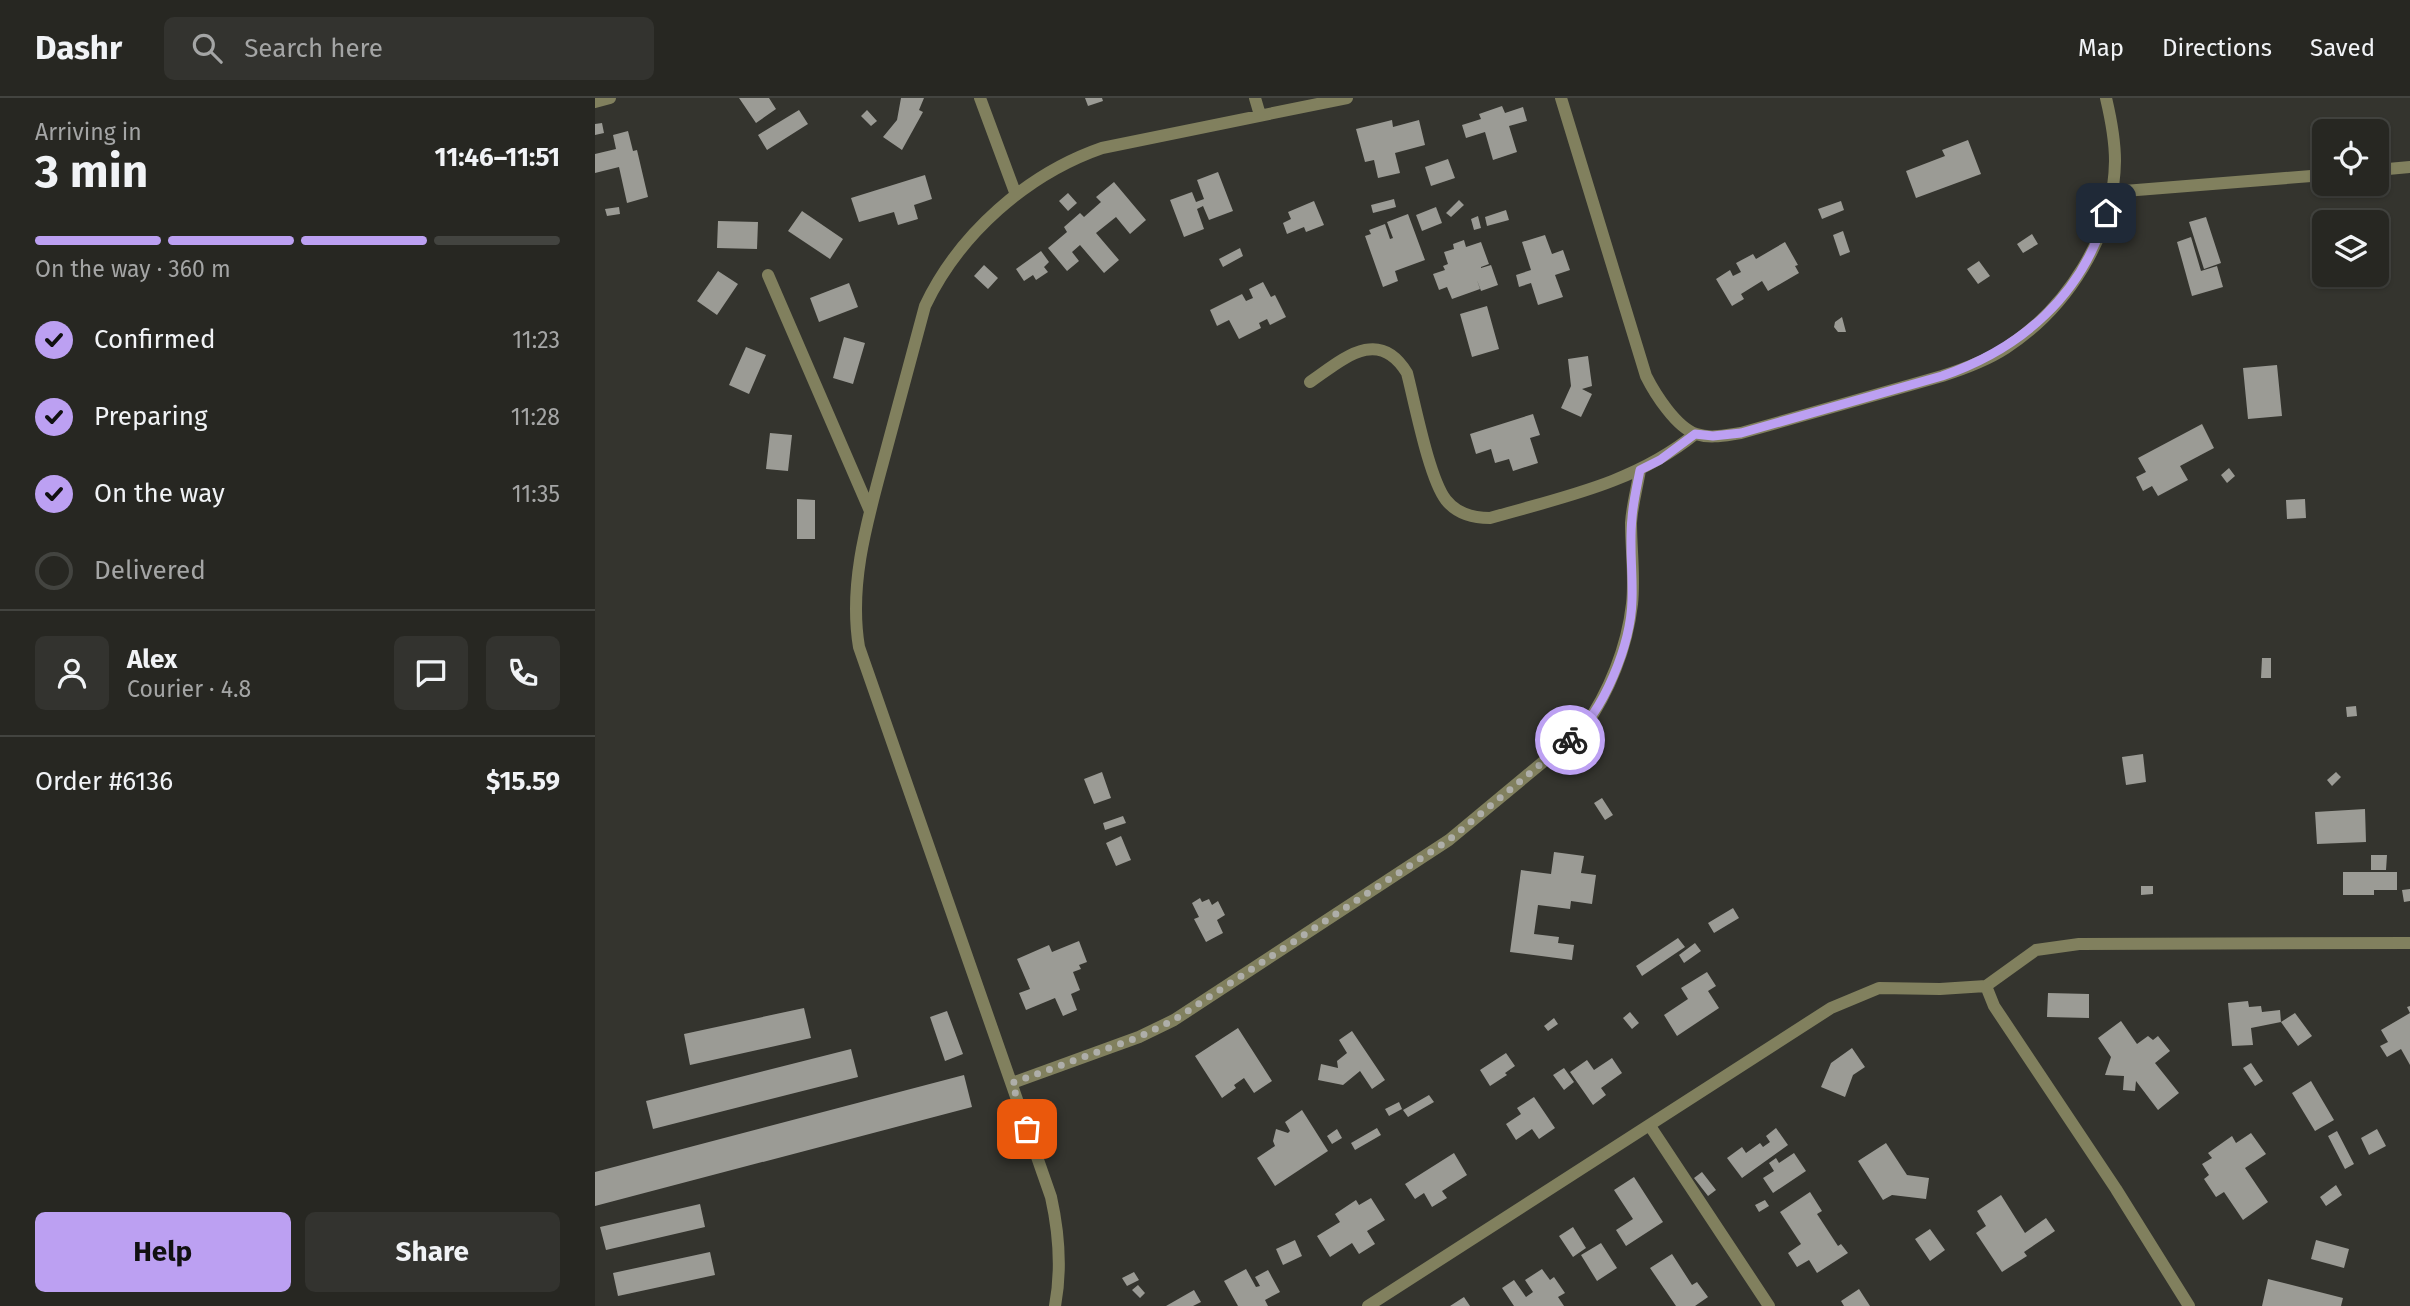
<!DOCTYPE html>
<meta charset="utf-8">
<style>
:root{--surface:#272722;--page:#33332f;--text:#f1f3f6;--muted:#a4a5a5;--line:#434440;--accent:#bca0f2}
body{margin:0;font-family:"Fira Sans",sans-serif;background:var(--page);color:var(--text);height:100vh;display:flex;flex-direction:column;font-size:26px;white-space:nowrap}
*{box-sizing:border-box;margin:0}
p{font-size:23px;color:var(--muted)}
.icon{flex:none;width:38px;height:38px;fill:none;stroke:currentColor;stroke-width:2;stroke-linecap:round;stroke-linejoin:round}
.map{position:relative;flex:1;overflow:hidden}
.panel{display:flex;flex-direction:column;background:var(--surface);width:595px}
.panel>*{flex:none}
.tools{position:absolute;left:1717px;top:21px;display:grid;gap:14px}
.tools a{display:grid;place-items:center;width:77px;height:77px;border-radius:10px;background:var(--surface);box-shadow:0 2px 5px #0004,0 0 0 2px var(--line);font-size:35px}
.pin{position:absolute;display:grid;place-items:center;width:60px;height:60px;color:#fff;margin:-30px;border-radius:14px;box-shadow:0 4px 10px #0006}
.courier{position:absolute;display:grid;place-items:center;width:70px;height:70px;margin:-35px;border:5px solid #bca0f2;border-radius:50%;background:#fff;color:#222;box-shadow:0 2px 9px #0007}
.head em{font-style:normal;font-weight:700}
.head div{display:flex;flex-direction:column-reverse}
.head{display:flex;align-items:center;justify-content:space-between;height:119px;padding:0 35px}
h1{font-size:46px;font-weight:700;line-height:52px}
.bar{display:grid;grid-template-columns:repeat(4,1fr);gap:10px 7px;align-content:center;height:84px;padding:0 35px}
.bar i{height:9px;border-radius:5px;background:var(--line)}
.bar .selected{background:var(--accent)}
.bar p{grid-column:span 4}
.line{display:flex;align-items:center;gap:18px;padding:0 35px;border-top:2px solid var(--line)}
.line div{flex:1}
.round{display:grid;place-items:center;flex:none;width:74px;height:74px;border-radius:10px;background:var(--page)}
ol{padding:0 35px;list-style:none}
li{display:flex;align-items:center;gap:21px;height:77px}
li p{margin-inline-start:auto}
li .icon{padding:7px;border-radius:50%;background:var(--accent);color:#111;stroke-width:4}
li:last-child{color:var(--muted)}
li i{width:38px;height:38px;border:4px solid var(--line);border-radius:50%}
.action{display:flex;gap:14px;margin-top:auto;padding:14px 35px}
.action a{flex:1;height:80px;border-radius:10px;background:var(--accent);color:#111;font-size:28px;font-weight:700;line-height:80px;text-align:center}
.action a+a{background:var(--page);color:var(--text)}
header{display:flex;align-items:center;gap:42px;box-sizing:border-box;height:98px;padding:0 35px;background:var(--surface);border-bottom:2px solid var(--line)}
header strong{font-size:33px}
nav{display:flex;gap:38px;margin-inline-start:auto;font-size:24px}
.search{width:490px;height:63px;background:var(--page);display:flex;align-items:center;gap:18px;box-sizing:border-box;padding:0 24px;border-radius:10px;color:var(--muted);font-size:26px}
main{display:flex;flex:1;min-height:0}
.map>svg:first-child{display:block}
.building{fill:#9b9b95}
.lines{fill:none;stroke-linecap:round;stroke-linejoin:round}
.street{stroke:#81805e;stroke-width:12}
.done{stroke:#aeaea9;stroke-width:7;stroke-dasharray:0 12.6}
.route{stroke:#bca0f2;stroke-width:9}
</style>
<header>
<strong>Dashr</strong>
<div class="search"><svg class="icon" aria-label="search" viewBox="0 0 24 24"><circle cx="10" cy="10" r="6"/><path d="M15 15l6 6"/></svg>Search here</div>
<nav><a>Map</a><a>Directions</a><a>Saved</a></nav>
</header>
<main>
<section class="panel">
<div class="head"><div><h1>3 min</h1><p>Arriving in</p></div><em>11:46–11:51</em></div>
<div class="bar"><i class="selected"></i><i class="selected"></i><i class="selected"></i><i></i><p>On the way · 360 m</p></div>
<ol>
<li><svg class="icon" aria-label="check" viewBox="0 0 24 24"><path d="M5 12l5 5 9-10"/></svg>Confirmed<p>11:23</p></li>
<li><svg class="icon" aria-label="check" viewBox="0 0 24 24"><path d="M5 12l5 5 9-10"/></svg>Preparing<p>11:28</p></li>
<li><svg class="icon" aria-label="check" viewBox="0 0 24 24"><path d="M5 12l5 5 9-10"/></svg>On the way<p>11:35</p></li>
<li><i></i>Delivered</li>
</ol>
<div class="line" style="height:126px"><a class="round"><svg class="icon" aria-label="person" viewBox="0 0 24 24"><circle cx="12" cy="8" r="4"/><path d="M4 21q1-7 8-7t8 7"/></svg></a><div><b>Alex</b><p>Courier · 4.8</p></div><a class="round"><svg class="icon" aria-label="chat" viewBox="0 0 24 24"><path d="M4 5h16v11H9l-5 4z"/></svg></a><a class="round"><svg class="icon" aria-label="phone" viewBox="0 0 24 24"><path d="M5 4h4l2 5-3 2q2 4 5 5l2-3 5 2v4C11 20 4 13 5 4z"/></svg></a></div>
<div class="line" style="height:91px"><div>Order #6136</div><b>$15.59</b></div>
<div class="action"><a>Help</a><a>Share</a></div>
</section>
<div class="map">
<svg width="1815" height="1208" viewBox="0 0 1815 1208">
<rect width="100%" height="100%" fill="#34342e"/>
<path class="building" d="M 144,0 L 174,0 L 181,11 L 161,25 Z
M 306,0 L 329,0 L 324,12 L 328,14 L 307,52 L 288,39 L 302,22 Z
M 490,0 L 507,0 L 508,3 L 493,8 Z
M 907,8 L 910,15 L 928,9 L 932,23 L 914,28 L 922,54 L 898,62 L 890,34 L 871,40 L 867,27 L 886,21 L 884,16 Z
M 204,12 L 213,26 L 172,52 L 163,37 Z
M 272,12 L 282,23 L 276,28 L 266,18 Z
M 797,22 L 798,29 L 824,22 L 830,47 L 800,55 L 805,75 L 783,80 L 779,62 L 770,64 L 761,31 Z
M 7,25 L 9,35 L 0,37 L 0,26 Z
M 33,33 L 38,53 L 42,52 L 53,99 L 32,105 L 24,69 L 0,75 L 0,56 L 21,51 L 18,37 Z
M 1373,42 L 1386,76 L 1321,100 L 1311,73 L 1350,58 L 1347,52 Z
M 853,61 L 860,80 L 836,88 L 830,69 Z
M 623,74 L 638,113 L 614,122 L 608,108 L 602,111 L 609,131 L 589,139 L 575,102 L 597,94 L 601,104 L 609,101 L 602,82 Z
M 330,77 L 337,101 L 319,107 L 323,121 L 303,127 L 299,114 L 264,124 L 256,100 Z
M 519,84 L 551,122 L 535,136 L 521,119 L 501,135 L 524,162 L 509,175 L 485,147 L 477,154 L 484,163 L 472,173 L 453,150 L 472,134 L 469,129 L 485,115 L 489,119 L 506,104 L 501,99 Z
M 473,95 L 482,105 L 473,113 L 464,103 Z
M 799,101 L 801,109 L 778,115 L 776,107 Z
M 864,102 L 869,107 L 856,119 L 851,115 Z
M 719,103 L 729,127 L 711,134 L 709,129 L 692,136 L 688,125 L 696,121 L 693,114 Z
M 1246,103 L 1249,112 L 1227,121 L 1223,111 Z
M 24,109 L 25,116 L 12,118 L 10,111 Z
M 841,109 L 847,125 L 827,133 L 821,117 Z
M 911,112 L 914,122 L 892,128 L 890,119 Z
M 207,113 L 248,141 L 235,161 L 193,133 Z
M 813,116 L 830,162 L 800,173 L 803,183 L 788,189 L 770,138 L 776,136 L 774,132 L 790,126 L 795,141 L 798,140 L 792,124 Z
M 883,118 L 886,130 L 879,132 L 876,121 Z
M 1611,119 L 1626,165 L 1609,171 L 1594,124 Z
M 123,123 L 163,124 L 162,151 L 122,150 Z
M 1248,133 L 1255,154 L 1245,158 L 1238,137 Z
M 1437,136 L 1443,146 L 1428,155 L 1422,146 Z
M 950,137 L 957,156 L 968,152 L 975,172 L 960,177 L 968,199 L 943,207 L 936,185 L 924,189 L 921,177 L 936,172 L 927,144 Z
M 1596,139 L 1606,173 L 1622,168 L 1628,189 L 1597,198 L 1582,144 Z
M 869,142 L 871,149 L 886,144 L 894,166 L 886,169 L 886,170 L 896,167 L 903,187 L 886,193 L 882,182 L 885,191 L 857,201 L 852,189 L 844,192 L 838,176 L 850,172 L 848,168 L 853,166 L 849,154 L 859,151 L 858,146 Z
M 1190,144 L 1203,167 L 1200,168 L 1204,175 L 1173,193 L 1167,183 L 1146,196 L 1149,201 L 1137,208 L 1121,181 L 1135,172 L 1138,178 L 1146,174 L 1141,165 L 1158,156 L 1161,161 Z
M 645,150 L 648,158 L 628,169 L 624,161 Z
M 446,153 L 454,164 L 449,169 L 453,174 L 441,182 L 438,177 L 429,183 L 421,171 Z
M 1384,163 L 1395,178 L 1383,186 L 1372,171 Z
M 389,167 L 403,180 L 393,191 L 379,178 Z
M 123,173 L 143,186 L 122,217 L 102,203 Z
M 668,184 L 676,199 L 680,197 L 691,219 L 675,227 L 672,221 L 664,225 L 666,230 L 644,241 L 634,222 L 622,228 L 615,212 L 647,196 L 651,203 L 658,200 L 654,191 Z
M 254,185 L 263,209 L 224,224 L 215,200 Z
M 892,208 L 904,251 L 877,259 L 865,216 Z
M 1247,219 L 1251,234 L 1243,234 L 1239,229 L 1240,224 Z
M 249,239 L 270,245 L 258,286 L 238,280 Z
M 151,249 L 171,257 L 154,296 L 134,287 Z
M 993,258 L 997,288 L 987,291 L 997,296 L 986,319 L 966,310 L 976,288 L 973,261 Z
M 1682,267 L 1687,318 L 1653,321 L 1648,270 Z
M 938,316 L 945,337 L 935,340 L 943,365 L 918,373 L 914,361 L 900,365 L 896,351 L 881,356 L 875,336 Z
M 1607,326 L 1619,350 L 1585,368 L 1593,382 L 1563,398 L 1557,388 L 1548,393 L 1541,379 L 1551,374 L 1543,360 Z
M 175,335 L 197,337 L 193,373 L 171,371 Z
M 1634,370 L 1640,378 L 1632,385 L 1626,377 Z
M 202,401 L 220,402 L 220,441 L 202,441 Z
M 1710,401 L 1711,420 L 1692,421 L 1691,402 Z
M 1667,560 L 1676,560 L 1676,580 L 1666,580 Z
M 1761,608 L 1762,618 L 1752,619 L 1751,609 Z
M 1548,656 L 1551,684 L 1531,687 L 1527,659 Z
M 507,674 L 516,700 L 499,706 L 489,681 Z
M 1741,674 L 1746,679 L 1737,688 L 1732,682 Z
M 1007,700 L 1018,717 L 1010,722 L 999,705 Z
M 1770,711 L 1771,744 L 1722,746 L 1720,714 Z
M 528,718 L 531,725 L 510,732 L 508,725 Z
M 526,738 L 536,762 L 521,768 L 511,745 Z
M 959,754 L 989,758 L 986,775 L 1001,777 L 997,806 L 976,803 L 975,811 L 943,807 L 939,836 L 964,839 L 963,845 L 979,847 L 977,862 L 915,854 L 926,772 L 956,776 Z
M 1776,757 L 1792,757 L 1791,772 L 1776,772 Z
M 1748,774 L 1802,774 L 1802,792 L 1779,792 L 1779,797 L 1748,797 Z
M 1546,788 L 1558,788 L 1558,796 L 1546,797 Z
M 1815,791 L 1815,803 L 1809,804 L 1807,792 Z
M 605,800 L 607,804 L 614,801 L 617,807 L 623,803 L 630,817 L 622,822 L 628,835 L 611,844 L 599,821 L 604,819 L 597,805 Z
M 1138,810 L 1144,820 L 1119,835 L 1113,825 Z
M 1083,840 L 1090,849 L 1047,878 L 1041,868 Z
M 484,843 L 492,864 L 484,867 L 486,871 L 478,874 L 485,892 L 476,896 L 482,912 L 468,918 L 460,900 L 431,912 L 424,895 L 435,891 L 422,861 L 454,847 L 457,854 Z
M 1100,845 L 1106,853 L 1089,865 L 1084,857 Z
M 1112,874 L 1121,888 L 1113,893 L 1124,910 L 1082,938 L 1069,917 L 1093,901 L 1086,890 Z
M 1453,895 L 1494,896 L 1494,920 L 1452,919 Z
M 1653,903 L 1654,909 L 1666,908 L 1667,914 L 1685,912 L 1686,924 L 1656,930 L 1658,947 L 1637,948 L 1633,905 Z
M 1815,908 L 1815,967 L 1806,951 L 1792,959 L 1785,948 L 1793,944 L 1786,932 L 1815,915 L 1812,909 Z
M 209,910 L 216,940 L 95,967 L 89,936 Z
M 352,913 L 368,956 L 350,963 L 335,919 Z
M 1035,914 L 1044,925 L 1037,931 L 1028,920 Z
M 1700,915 L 1717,938 L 1703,948 L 1686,924 Z
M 959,920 L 963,926 L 953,933 L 949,928 Z
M 1526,923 L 1542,946 L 1553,938 L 1558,942 L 1563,938 L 1575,953 L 1560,965 L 1584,995 L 1563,1012 L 1541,983 L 1540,993 L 1528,992 L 1529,978 L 1510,977 L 1516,959 L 1503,940 Z
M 643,930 L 677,983 L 659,995 L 649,980 L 639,987 L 641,990 L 627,1000 L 600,958 Z
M 757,933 L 790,982 L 777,991 L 765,973 L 748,987 L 723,982 L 726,966 L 743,970 L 742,963 L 752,955 L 744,942 Z
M 1257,950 L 1270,969 L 1258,977 L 1250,999 L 1226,989 L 1236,965 Z
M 256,951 L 263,979 L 58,1031 L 51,1003 Z
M 911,955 L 920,968 L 910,975 L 912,977 L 895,988 L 885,972 Z
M 1017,960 L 1027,975 L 1006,990 L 1011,997 L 998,1007 L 975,974 L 992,962 L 999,972 Z
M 1656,965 L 1668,983 L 1660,988 L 1648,970 Z
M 969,970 L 979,984 L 969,992 L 958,977 Z
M 369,977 L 377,1009 L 0,1108 L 0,1074 Z
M 1716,983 L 1739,1022 L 1720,1033 L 1697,995 Z
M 834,997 L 839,1004 L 813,1019 L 808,1012 Z
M 939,999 L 960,1030 L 944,1041 L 937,1031 L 921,1042 L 911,1026 L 926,1016 L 922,1010 Z
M 804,1004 L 807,1011 L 794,1018 L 790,1011 Z
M 707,1012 L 733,1053 L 680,1088 L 662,1060 L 680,1048 L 678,1043 L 681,1031 L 693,1035 L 695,1033 L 690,1024 Z
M 782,1030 L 786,1037 L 760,1052 L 756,1045 Z
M 1181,1030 L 1193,1047 L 1147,1080 L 1132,1060 L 1147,1049 L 1151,1055 L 1165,1045 L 1168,1049 L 1175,1044 L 1171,1038 Z
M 742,1031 L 747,1040 L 737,1046 L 732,1038 Z
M 1782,1031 L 1791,1048 L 1774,1057 L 1766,1040 Z
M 1742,1033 L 1759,1066 L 1750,1071 L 1733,1038 Z
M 1656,1035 L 1671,1056 L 1650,1070 L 1673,1104 L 1648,1122 L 1629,1094 L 1621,1099 L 1609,1081 L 1614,1077 L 1607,1066 L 1617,1060 L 1613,1055 L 1637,1038 L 1641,1045 Z
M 1291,1045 L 1312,1077 L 1334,1080 L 1331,1101 L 1297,1097 L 1288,1102 L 1263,1063 Z
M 859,1055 L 872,1077 L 847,1093 L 852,1100 L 837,1109 L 829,1095 L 820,1101 L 810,1086 Z
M 1199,1055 L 1211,1073 L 1178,1095 L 1168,1080 L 1179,1073 L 1174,1065 L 1181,1060 L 1184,1065 Z
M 1107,1074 L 1121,1092 L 1113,1098 L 1099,1080 Z
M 1039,1079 L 1068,1124 L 1031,1148 L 1021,1132 L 1038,1121 L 1019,1092 Z
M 1741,1087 L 1747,1097 L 1731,1108 L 1725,1099 Z
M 1215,1094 L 1227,1113 L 1222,1116 L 1243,1148 L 1246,1146 L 1253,1155 L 1222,1175 L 1214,1162 L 1202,1169 L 1193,1155 L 1206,1146 L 1185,1114 Z
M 1406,1097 L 1430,1135 L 1451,1120 L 1460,1133 L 1429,1154 L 1432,1158 L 1407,1174 L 1381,1135 L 1391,1128 L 1382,1113 Z
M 776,1100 L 790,1122 L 772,1133 L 780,1146 L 764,1156 L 757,1145 L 735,1159 L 722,1138 L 745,1124 L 740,1116 L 761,1102 L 764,1107 Z
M 1170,1102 L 1174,1108 L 1164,1114 L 1160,1107 Z
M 105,1106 L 110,1129 L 11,1152 L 5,1129 Z
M 978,1129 L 991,1150 L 978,1159 L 964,1138 Z
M 1335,1131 L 1350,1152 L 1335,1163 L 1320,1141 Z
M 700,1142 L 707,1158 L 688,1167 L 681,1151 Z
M 1721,1142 L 1754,1151 L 1749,1170 L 1716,1161 Z
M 1006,1145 L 1022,1170 L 1002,1183 L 986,1157 Z
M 115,1154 L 120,1177 L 23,1198 L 18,1175 Z
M 1077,1156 L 1097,1187 L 1102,1184 L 1113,1199 L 1100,1208 L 1081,1208 L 1055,1170 Z
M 651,1171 L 661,1189 L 665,1188 L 660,1179 L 673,1172 L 685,1194 L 670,1202 L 673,1208 L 643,1208 L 629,1183 Z
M 947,1171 L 955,1182 L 959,1179 L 970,1195 L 963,1199 L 969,1208 L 919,1208 L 907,1190 L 919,1182 L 931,1199 L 938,1194 L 930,1182 Z
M 539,1174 L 544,1182 L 532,1188 L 527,1180 Z
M 1673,1181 L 1748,1200 L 1746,1208 L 1667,1208 Z
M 543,1187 L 550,1195 L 545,1200 L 537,1192 Z
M 1264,1191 L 1275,1208 L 1249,1208 L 1246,1203 Z
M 599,1192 L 606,1204 L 598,1208 L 571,1208 Z
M 869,1199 L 875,1208 L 855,1208 Z"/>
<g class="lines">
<path class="street" d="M 385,0 L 421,97
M 660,0 L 665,17
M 966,0 L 1051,278 C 1060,296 1081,329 1101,336 C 1116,341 1131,337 1146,335 L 1347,278 C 1369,271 1391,263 1411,250 C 1472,210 1519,138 1520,63 C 1520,41 1516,21 1511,0
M 0,4 L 15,0
M 1782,72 L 1815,69
M 1517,94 L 1729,77
M 173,177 L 275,413
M 715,284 C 746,263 783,227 812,275 C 820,306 834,380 851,402 C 862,416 878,420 895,420 C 968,399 1040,385 1100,336
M 417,985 L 544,939 L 579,922 L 854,742 L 989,630 C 1014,594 1032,550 1037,506 C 1040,480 1036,452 1036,425 C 1037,408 1042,390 1045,372
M 1055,1028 L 1174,1208
M 460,1208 C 467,1171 464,1135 456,1099 L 264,549 C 253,483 274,417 291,353 C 304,305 317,256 330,208 C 364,136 432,76 507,50 L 752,0
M 773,1208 L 1236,910 L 1284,890 L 1345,891 L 1391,888
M 1594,1208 L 1521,1091 L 1399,908 L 1391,888 L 1441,852 L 1484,846 L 1815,845"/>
</g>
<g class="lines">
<path class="done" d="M 432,1031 L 417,985 L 544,939 L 579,922 L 854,742 L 975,642"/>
<path class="route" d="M 975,642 C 1009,614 1036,546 1037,502 C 1038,475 1034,447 1037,420 C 1038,404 1042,388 1045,372 L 1065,362 L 1100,336 L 1118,338 L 1146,335 L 1347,278 C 1426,251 1488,197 1511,115"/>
</g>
</svg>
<div class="tools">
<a><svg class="icon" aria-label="locate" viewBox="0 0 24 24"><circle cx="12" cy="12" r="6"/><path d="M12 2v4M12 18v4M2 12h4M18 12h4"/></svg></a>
<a><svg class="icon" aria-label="layers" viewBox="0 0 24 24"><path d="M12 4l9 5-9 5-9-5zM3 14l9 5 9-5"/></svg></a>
</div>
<div class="pin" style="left:432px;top:1031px;background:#ea580c"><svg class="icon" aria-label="bag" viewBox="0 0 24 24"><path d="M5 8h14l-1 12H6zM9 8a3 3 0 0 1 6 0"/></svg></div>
<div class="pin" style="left:1511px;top:115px;background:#1f2937"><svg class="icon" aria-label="home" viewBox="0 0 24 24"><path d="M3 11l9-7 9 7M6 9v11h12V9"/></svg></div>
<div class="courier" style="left:975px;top:642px"><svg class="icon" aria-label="bike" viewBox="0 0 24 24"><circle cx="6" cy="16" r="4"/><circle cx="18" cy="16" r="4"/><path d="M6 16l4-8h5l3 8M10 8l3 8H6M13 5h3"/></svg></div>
</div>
</main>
